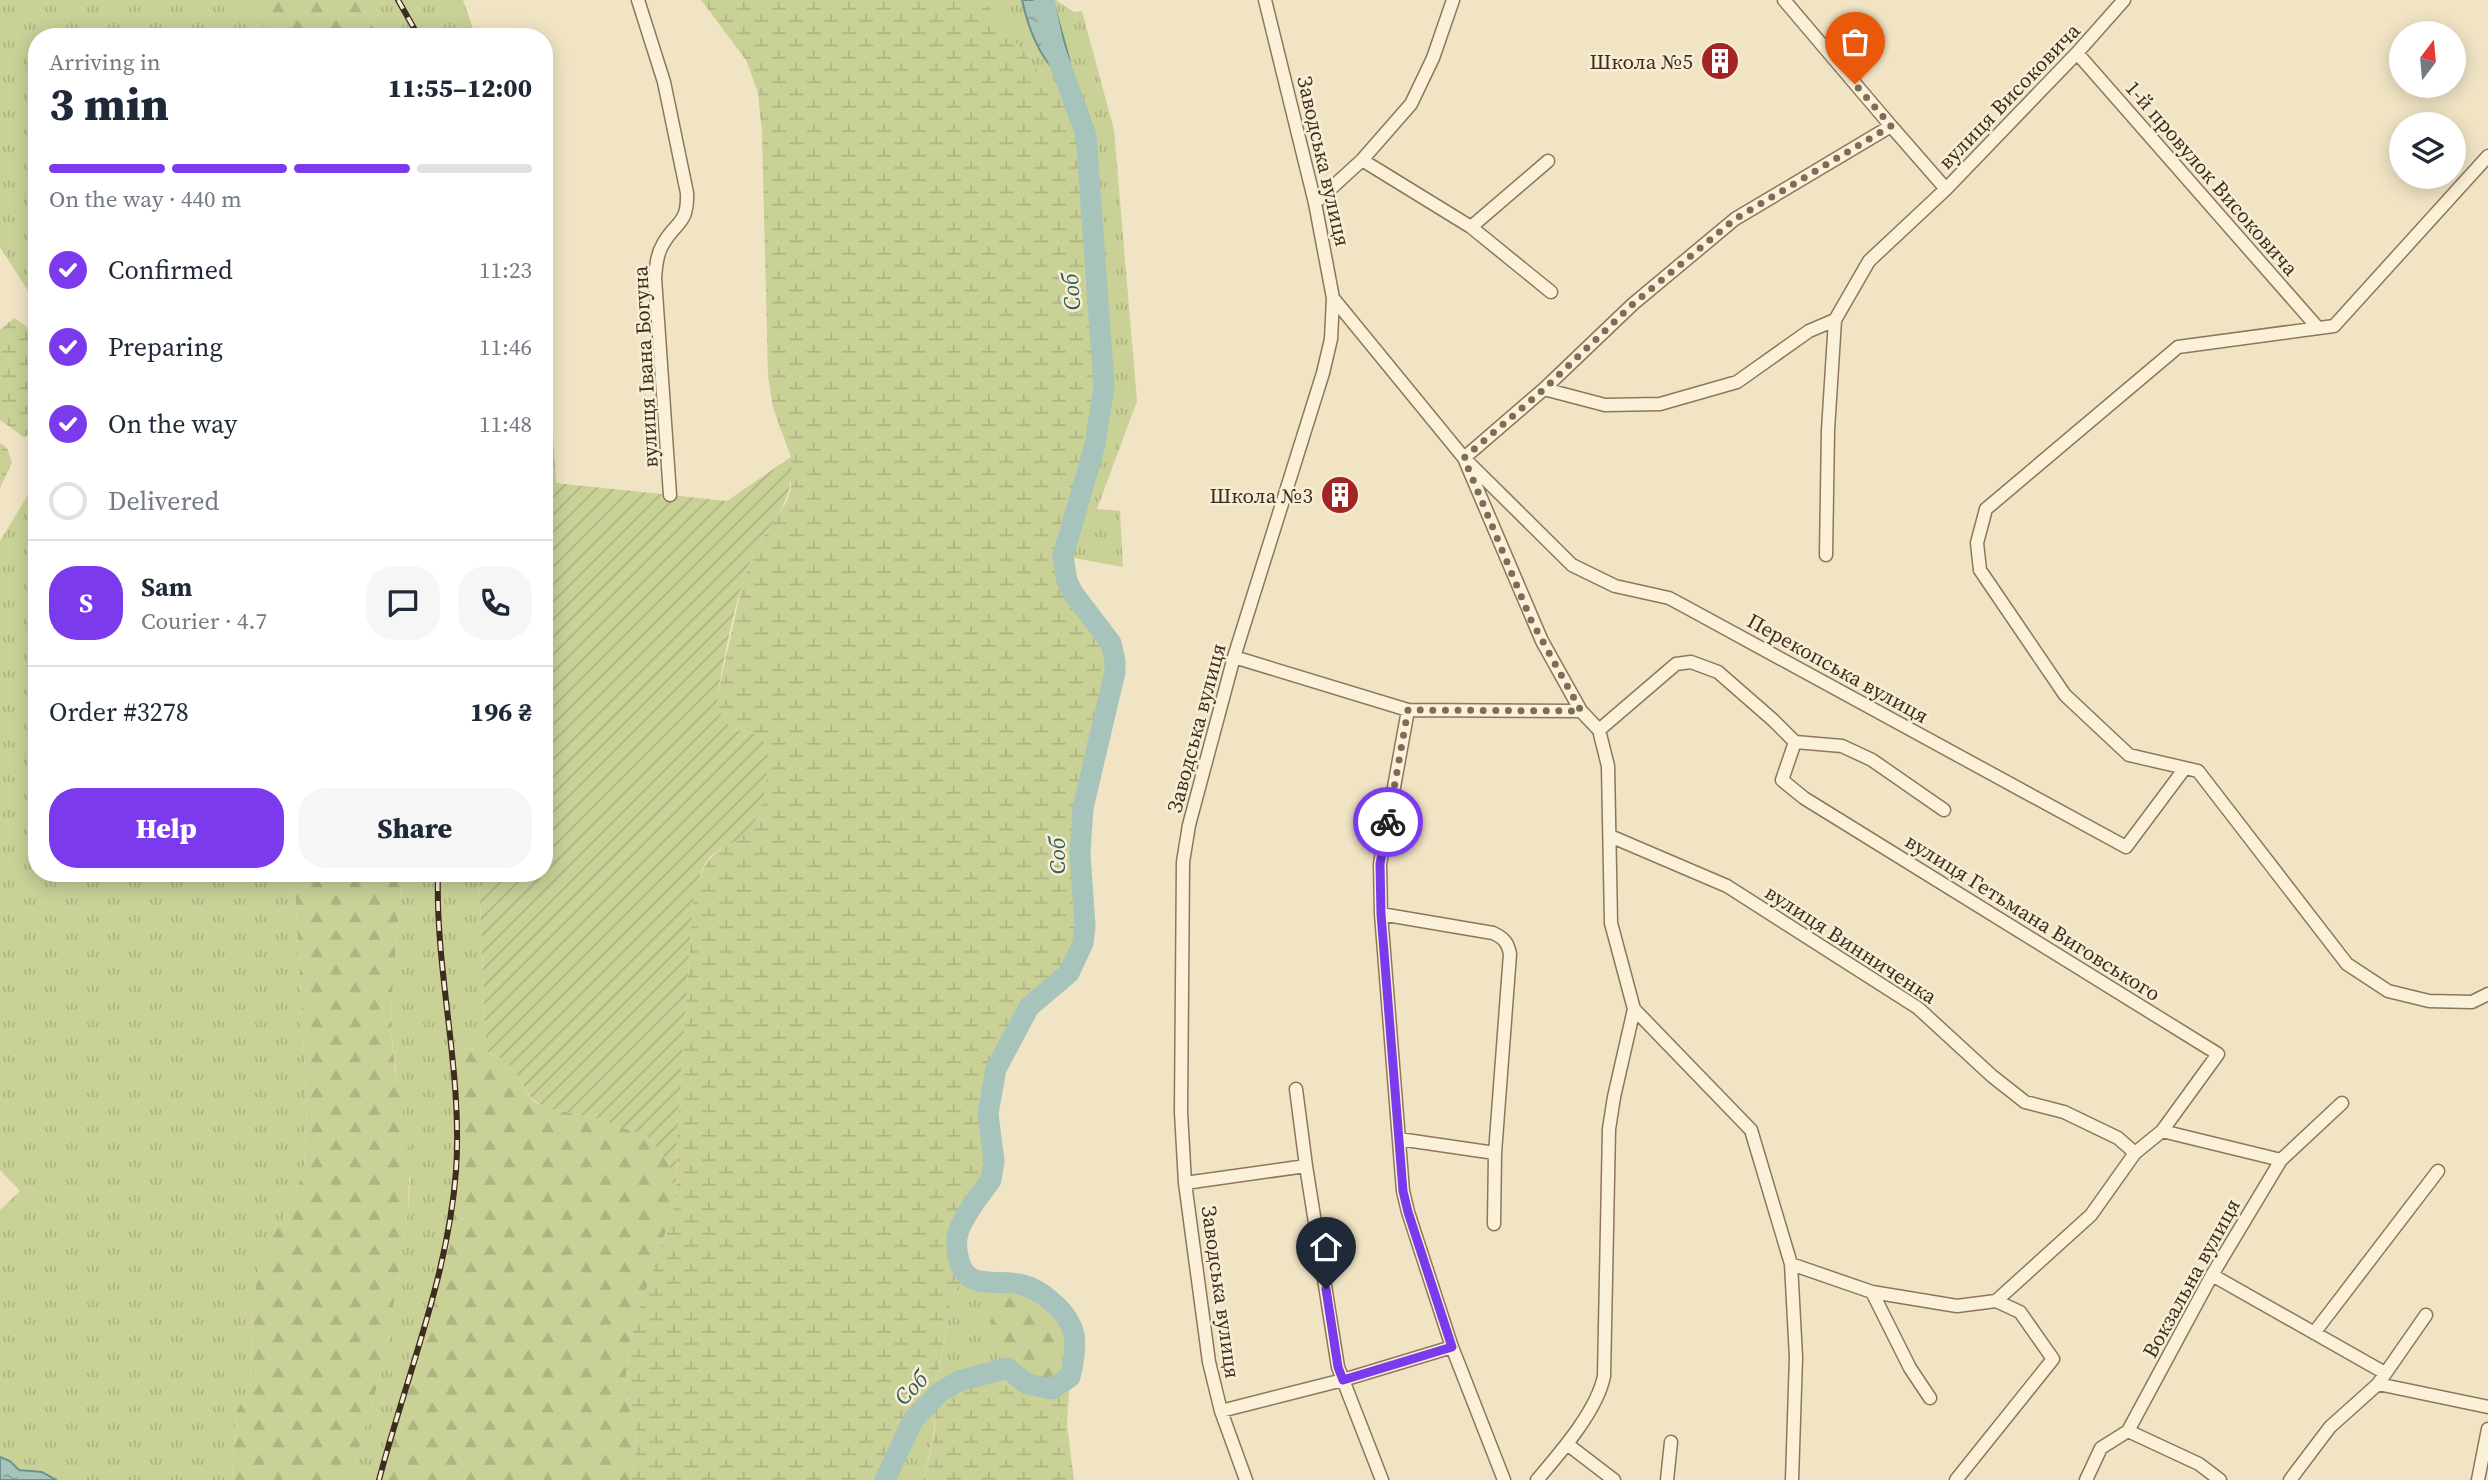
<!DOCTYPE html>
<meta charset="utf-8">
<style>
:root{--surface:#fff;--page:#f6f6f7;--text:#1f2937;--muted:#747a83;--line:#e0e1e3;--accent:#7c3aed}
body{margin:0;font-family:"Source Serif 4",serif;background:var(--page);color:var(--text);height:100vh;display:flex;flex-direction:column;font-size:26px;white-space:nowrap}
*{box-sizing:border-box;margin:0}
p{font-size:23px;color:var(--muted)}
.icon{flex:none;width:38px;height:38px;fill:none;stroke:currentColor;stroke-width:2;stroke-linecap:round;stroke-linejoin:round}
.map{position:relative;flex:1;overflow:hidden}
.panel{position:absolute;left:28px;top:28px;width:525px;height:854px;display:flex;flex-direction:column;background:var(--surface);border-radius:28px;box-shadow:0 4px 18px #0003}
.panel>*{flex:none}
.needle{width:46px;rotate:16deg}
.tools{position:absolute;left:2389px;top:21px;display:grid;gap:14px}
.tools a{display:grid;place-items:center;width:77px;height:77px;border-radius:50%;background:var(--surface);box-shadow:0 4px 18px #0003;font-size:35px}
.pin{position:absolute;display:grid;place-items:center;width:60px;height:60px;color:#fff;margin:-72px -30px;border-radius:50% 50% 50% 0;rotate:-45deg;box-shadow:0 0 7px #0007}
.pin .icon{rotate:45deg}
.courier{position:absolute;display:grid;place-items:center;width:70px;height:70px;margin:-35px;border:5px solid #7c3aed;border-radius:50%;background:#fff;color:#222;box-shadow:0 2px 9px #0007}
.summary em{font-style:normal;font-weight:800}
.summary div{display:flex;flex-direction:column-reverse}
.summary{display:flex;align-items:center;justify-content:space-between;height:119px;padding:0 21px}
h1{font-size:46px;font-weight:800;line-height:52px}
.bar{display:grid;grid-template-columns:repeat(4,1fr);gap:10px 7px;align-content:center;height:84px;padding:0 21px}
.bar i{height:9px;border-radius:5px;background:var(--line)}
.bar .on{background:var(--accent)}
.bar p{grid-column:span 4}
.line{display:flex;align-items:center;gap:18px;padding:0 21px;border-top:2px solid var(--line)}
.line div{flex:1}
.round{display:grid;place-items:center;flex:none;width:74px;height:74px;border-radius:28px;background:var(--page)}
ol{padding:0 21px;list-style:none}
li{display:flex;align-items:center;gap:21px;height:77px}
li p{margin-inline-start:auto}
li .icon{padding:7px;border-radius:50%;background:var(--accent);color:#fff;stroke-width:4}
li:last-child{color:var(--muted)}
li i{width:38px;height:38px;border:4px solid var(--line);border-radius:50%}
.cta{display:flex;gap:14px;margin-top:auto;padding:14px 21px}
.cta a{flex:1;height:80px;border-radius:28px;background:var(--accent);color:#fff;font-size:28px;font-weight:800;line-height:80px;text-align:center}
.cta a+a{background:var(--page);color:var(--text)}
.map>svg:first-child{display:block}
.grass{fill:url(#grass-tufts)}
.forest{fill:url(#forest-firs)}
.wetland{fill:url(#wetland-marsh)}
.garden{fill:url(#garden-furrows)}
.water{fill:url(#water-ripples);stroke:#6c948a;stroke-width:2}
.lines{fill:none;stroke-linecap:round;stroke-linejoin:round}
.river{stroke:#a7c4bc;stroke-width:21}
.minor-casing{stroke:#8e7659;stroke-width:15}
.minor{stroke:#fbf1d9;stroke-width:12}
.rail-casing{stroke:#3d2d1e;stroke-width:6}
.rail{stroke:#f8eed5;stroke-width:3.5;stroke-dasharray:10;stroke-linecap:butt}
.done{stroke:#7c6d58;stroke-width:7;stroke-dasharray:0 12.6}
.route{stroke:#7c3aed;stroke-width:9}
.labels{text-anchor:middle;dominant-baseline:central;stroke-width:5;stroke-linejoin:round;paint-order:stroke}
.poi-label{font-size:21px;fill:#3d2d1e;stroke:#f8eed5;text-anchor:end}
.street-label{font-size:21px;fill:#3d2d1e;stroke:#f8eed5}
.water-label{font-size:23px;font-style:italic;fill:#2c5e5b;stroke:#f8eed5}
</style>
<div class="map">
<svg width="2488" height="1480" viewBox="0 0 2488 1480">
<defs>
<pattern id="grass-tufts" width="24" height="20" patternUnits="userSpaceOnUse" patternTransform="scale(1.75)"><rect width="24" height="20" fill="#c9d197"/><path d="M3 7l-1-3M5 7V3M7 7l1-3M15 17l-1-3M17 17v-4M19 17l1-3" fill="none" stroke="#aeb482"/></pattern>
<pattern id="forest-firs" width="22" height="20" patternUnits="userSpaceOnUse" patternTransform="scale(1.75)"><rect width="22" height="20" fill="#c9d197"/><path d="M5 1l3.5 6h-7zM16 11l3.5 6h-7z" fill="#aeb482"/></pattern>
<pattern id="wetland-marsh" width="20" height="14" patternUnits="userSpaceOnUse" patternTransform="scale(1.75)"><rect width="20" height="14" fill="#c9d197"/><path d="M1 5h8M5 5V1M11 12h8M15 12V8" fill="none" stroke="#aeb482"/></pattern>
<pattern id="garden-furrows" width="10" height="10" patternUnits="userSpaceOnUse" patternTransform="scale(1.75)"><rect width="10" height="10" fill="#c9d197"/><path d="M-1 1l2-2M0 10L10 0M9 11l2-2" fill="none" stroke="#aeb482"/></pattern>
<pattern id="water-ripples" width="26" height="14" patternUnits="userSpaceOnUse" patternTransform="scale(1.75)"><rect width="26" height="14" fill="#a7c4bc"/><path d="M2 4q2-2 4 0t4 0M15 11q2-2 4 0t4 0" fill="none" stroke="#89a098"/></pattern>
</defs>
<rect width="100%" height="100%" fill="#f1e4c5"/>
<path class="grass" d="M 0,0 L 249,0 L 268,37 L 37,37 L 37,302 L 28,291 L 0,247 Z
M 358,0 L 463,0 L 476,37 L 378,37 Z
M 984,0 L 1022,0 L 1027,21 L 1066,79 L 1070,62 L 1053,0 L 1056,0 L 1074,12 L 1082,11 L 1114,130 L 1137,401 L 1097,509 L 1120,511 L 1123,567 L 1063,556 L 1100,423 L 1104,386 L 992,12 Z
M 544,294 L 556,483 L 544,533 Z
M 37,480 L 37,873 L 294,873 L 307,1107 L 304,1165 L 295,1199 L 272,1237 L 257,1276 L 253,1308 L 250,1389 L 236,1413 L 232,1480 L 0,1480 L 0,1210 L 20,1191 L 0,1170 L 0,541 Z
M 402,873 L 479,873 L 486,1051 L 452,1047 C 456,1097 459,1147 453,1197 C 442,1294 403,1386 379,1480 L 350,1480 L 386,1355 L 408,1210 L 410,1181 L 391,1032 L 392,996 Z
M 966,1275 C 980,1282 991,1284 1006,1282 L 1000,1290 L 993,1340 L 1007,1368 L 959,1381 L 934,1399 C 938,1426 929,1454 923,1480 L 886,1480 L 908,1427 L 917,1414 L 934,1399 L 951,1302 L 955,1291 Z"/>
<path class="forest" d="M 249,0 L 358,0 L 378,37 L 268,37 Z
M 294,873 L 402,873 L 392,996 L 391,1032 L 395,1068 L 410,1153 L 408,1210 L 386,1355 L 350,1480 L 232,1480 L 236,1412 L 250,1389 L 253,1308 L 257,1276 L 272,1237 L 295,1199 L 304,1165 L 307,1107 Z
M 451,1047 L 486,1051 L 508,1063 L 533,1101 L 547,1108 L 599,1119 L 648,1137 L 669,1163 L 676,1202 L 638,1313 L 629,1347 L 625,1384 L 636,1431 L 635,1454 L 630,1480 L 379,1480 C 403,1386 442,1294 453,1197 C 459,1147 456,1097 451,1047 Z
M 1006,1282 C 1033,1286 1069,1303 1075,1333 C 1077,1348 1073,1363 1070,1377 L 1052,1389 C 998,1386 973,1324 1006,1282 Z"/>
<path class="wetland" d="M 701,0 L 984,0 L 1086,135 L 1104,386 L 1095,445 L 1063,556 L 1067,581 L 1073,593 L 1107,636 L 1115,661 L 1110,694 L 1083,808 L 1080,853 L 1085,926 L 1083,943 L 1069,973 L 1029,1007 L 996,1069 L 988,1114 L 994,1161 L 991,1180 C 971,1209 943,1240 966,1275 L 955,1291 L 951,1302 L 934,1397 C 957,1380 979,1376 1007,1368 C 1029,1387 1044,1398 1070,1377 L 1067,1424 L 1074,1480 L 923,1480 C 929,1455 940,1425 933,1399 C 906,1424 900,1447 885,1480 L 630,1480 L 635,1454 L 636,1431 L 625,1384 L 629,1347 L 638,1313 L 676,1202 L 677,1134 L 693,901 C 698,879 703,861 722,848 C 734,840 744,835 753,823 L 752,733 C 726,728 720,724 717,697 L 743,581 L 756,548 L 787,501 L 791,486 L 791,457 L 773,408 L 768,376 L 762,133 L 758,93 L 746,60 Z
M 14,318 L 35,332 L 37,339 L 37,432 L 24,437 L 0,420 L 0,330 Z
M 0,443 L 7,448 L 12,462 L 0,488 Z"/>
<path class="garden" d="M 791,457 C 796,511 765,520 749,565 C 733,607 725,654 717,697 C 723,750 761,717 766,750 C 770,775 764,818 743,836 C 733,844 720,847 711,856 C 700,868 697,885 693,901 L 677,1134 L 676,1202 L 669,1163 L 648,1137 L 599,1119 L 547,1108 L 533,1100 L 508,1063 L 486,1051 L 479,873 L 544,873 L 544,535 L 556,483 L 727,501 Z"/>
<path class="water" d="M 1022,0 L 1053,0 L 1070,62 L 1066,79 C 1041,65 1028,27 1022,0 Z
M 0,1457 L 10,1461 L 19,1470 L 42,1472 L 56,1480 L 0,1480 Z"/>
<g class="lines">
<path class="river" d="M 885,1480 L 913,1420 L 940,1392 L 959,1381 L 1007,1368 L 1027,1384 L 1052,1389 L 1070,1377 C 1078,1344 1079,1324 1051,1301 C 1043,1294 1034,1288 1023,1285 C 999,1277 964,1294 958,1256 C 956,1247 956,1238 959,1230 C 966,1212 980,1195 991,1180 L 994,1161 L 988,1114 L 996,1069 L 1029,1007 L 1069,973 L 1083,943 L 1085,926 L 1080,853 L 1083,808 L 1115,672 L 1115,661 L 1111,643 L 1073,593 L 1067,581 L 1063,556 L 1095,445 L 1104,386 L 1086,135 L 1053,45 L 1044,0"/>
<defs>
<path id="minor" d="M 638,0 L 664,82 L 687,193 C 688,225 676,221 663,244 C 657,254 656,266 655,278 L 670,495
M 1784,0 L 1891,126
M 2124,0 L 2077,53 L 1946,189 L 1891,126 L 1735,219 L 1633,304 L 1544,389 L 1464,458 L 1572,565 L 1615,586 L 1669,598 L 1684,606 L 2126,847 L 2185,768
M 2077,53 L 2318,328
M 2488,156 L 2334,326 L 2178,347 L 1986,509 L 1977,543 L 1980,570 L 2065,695 L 2129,755 L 2198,771 L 2347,964 L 2388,991 L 2429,1001 L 2472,1002 L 2488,994
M 1362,160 L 1471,227 L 1551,292
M 1315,203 L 1362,160 L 1411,104 L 1433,58 L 1453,0
M 1471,227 L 1548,161
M 1333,298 L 1464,458 L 1542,641 L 1581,711 L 1599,730 L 1608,766 L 1611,923 L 1634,1009 L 1751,1130 L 1791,1264 L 1796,1357 L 1792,1480
M 1544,389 L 1605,405 L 1660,404 L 1737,382 L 1809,331 L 1835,320 L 1869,261 L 1946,189
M 1826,555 L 1828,430 L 1835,320
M 1234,657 L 1408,710 L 1581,711
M 1408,710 L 1380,864 L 1381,914 L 1403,1191 L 1408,1212 L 1452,1347 L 1504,1480
M 1599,730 L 1676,664 L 1691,662 L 1718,672 L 1773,720 L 1795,742 L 1842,746 L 1872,760 L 1944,810
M 1610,836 L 1727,886 L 1918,1008 L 1992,1076 L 2025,1102 L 2064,1112 L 2118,1138 L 2135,1153
M 1381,914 L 1493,933 C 1504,938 1508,943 1510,954 L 1495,1153 L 1494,1224
M 1296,1089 L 1306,1166 L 1338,1367 L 1382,1480
M 2162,1131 L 2281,1160
M 1399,1139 L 1495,1153
M 1185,1183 L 1306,1166
M 1791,1264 L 1872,1292 L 1957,1306 L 1996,1301 L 2091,1215 L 2135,1153 L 2162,1131 L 2218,1054 L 1804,798 L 1782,780 L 1795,742
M 2212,1275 L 2385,1373
M 1872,1292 L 1910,1368 L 1930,1398
M 2314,1333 L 2438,1171
M 2378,1384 L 2488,1407
M 1221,1411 L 1343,1380 L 1452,1347
M 2128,1431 L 2199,1464 L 2220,1480
M 1567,1444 L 1614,1480
M 1246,1480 L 1221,1411 L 1209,1362 L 1185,1183 L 1181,1112 L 1183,862 L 1189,825 L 1234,657 L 1323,373 L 1331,339 L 1333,298 L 1315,203 L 1265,0
M 1537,1480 C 1560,1453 1597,1411 1604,1376 L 1609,1129 L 1614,1097 L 1634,1009
M 1667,1480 L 1671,1442
M 1956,1480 L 2053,1359 L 2020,1312 L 1996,1301
M 2086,1480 L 2101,1448 L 2128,1431 L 2212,1275 L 2281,1160 L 2342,1103
M 2290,1480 L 2330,1427 L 2378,1384 L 2426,1315
M 2478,1480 L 2488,1429"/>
</defs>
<use href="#minor" class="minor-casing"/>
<use href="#minor" class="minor"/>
<defs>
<path id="rail" d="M 398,0 L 419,37
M 379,1480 C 406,1377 448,1277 456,1171 C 463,1071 435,973 438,873"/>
</defs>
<use href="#rail" class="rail-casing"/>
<use href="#rail" class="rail"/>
</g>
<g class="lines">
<path class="done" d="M 1388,822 L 1408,710 L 1581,711 L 1531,620 L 1464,458 L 1544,389 L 1633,304 L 1735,219 L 1891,126 L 1855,84"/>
<path class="route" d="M 1326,1289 L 1338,1367 L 1343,1380 L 1452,1347 L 1408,1212 L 1403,1191 L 1381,914 L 1380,864 L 1388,822"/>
</g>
<defs>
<symbol id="building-disc" viewBox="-11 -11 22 22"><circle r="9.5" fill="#a12525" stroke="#f8eed5"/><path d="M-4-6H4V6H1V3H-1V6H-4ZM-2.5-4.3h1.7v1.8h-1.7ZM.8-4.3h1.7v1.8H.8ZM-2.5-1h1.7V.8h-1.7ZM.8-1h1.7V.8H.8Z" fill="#fff"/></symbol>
</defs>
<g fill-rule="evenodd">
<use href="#building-disc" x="1698" y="39" width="44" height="44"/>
<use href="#building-disc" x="1318" y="473" width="44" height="44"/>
</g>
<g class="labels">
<g class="poi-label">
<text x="1693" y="61">Школа №5</text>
<text x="1313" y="495">Школа №3</text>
</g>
<g class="street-label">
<text transform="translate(2009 96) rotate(-46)">вулиця Високовича</text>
<text transform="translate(1324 161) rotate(77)">Заводська вулиця</text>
<text transform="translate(2212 178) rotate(49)">1-й провулок Високовича</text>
<text transform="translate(645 367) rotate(-93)">вулиця Івана Богуна</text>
<text transform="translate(1838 668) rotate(29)">Перекопська вулиця</text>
<text transform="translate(1196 728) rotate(-75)">Заводська вулиця</text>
<text transform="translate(2033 917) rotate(32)">вулиця Гетьмана Виговського</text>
<text transform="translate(1851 944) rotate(33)">вулиця Винниченка</text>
<text transform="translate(2191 1278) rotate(-61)">Вокзальна вулиця</text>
<text transform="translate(1221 1292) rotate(82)">Заводська вулиця</text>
</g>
<g class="water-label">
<text transform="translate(1071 292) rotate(-94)">Соб</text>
<text transform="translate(1057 856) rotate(-90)">Соб</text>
<text transform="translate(911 1388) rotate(-45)">Соб</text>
</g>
</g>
</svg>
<div class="tools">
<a><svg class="needle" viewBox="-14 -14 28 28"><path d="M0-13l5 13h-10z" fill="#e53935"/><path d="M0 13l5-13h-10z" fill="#747a83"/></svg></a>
<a><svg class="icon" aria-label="layers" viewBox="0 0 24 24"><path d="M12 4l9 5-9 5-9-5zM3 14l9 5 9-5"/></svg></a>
</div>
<div class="pin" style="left:1855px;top:84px;background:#ea580c"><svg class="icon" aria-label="bag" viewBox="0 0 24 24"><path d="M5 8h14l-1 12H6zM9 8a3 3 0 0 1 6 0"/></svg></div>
<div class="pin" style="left:1326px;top:1289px;background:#1f2937"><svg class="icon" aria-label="home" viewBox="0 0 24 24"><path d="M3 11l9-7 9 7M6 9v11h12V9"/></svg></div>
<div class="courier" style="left:1388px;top:822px"><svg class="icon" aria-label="bike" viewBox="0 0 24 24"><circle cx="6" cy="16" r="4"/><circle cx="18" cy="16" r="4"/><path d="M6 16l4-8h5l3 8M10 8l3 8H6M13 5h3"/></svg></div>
<section class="panel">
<div class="summary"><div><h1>3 min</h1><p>Arriving in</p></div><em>11:55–12:00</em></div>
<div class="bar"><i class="on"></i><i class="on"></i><i class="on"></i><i></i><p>On the way · 440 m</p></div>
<ol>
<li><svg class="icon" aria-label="check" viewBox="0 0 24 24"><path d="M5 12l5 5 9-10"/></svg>Confirmed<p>11:23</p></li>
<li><svg class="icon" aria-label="check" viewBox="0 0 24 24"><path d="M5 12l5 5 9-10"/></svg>Preparing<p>11:46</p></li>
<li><svg class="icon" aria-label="check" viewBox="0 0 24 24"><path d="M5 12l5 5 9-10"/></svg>On the way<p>11:48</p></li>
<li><i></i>Delivered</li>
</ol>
<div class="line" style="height:126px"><b class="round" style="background:var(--accent);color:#fff">S</b><div><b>Sam</b><p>Courier · 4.7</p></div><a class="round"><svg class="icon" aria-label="chat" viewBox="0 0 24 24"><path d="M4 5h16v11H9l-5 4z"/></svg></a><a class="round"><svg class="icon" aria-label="phone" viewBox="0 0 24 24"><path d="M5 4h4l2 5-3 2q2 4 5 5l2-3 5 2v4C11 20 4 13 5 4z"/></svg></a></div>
<div class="line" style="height:91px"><div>Order #3278</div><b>196 ₴</b></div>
<div class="cta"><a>Help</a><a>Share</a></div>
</section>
</div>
